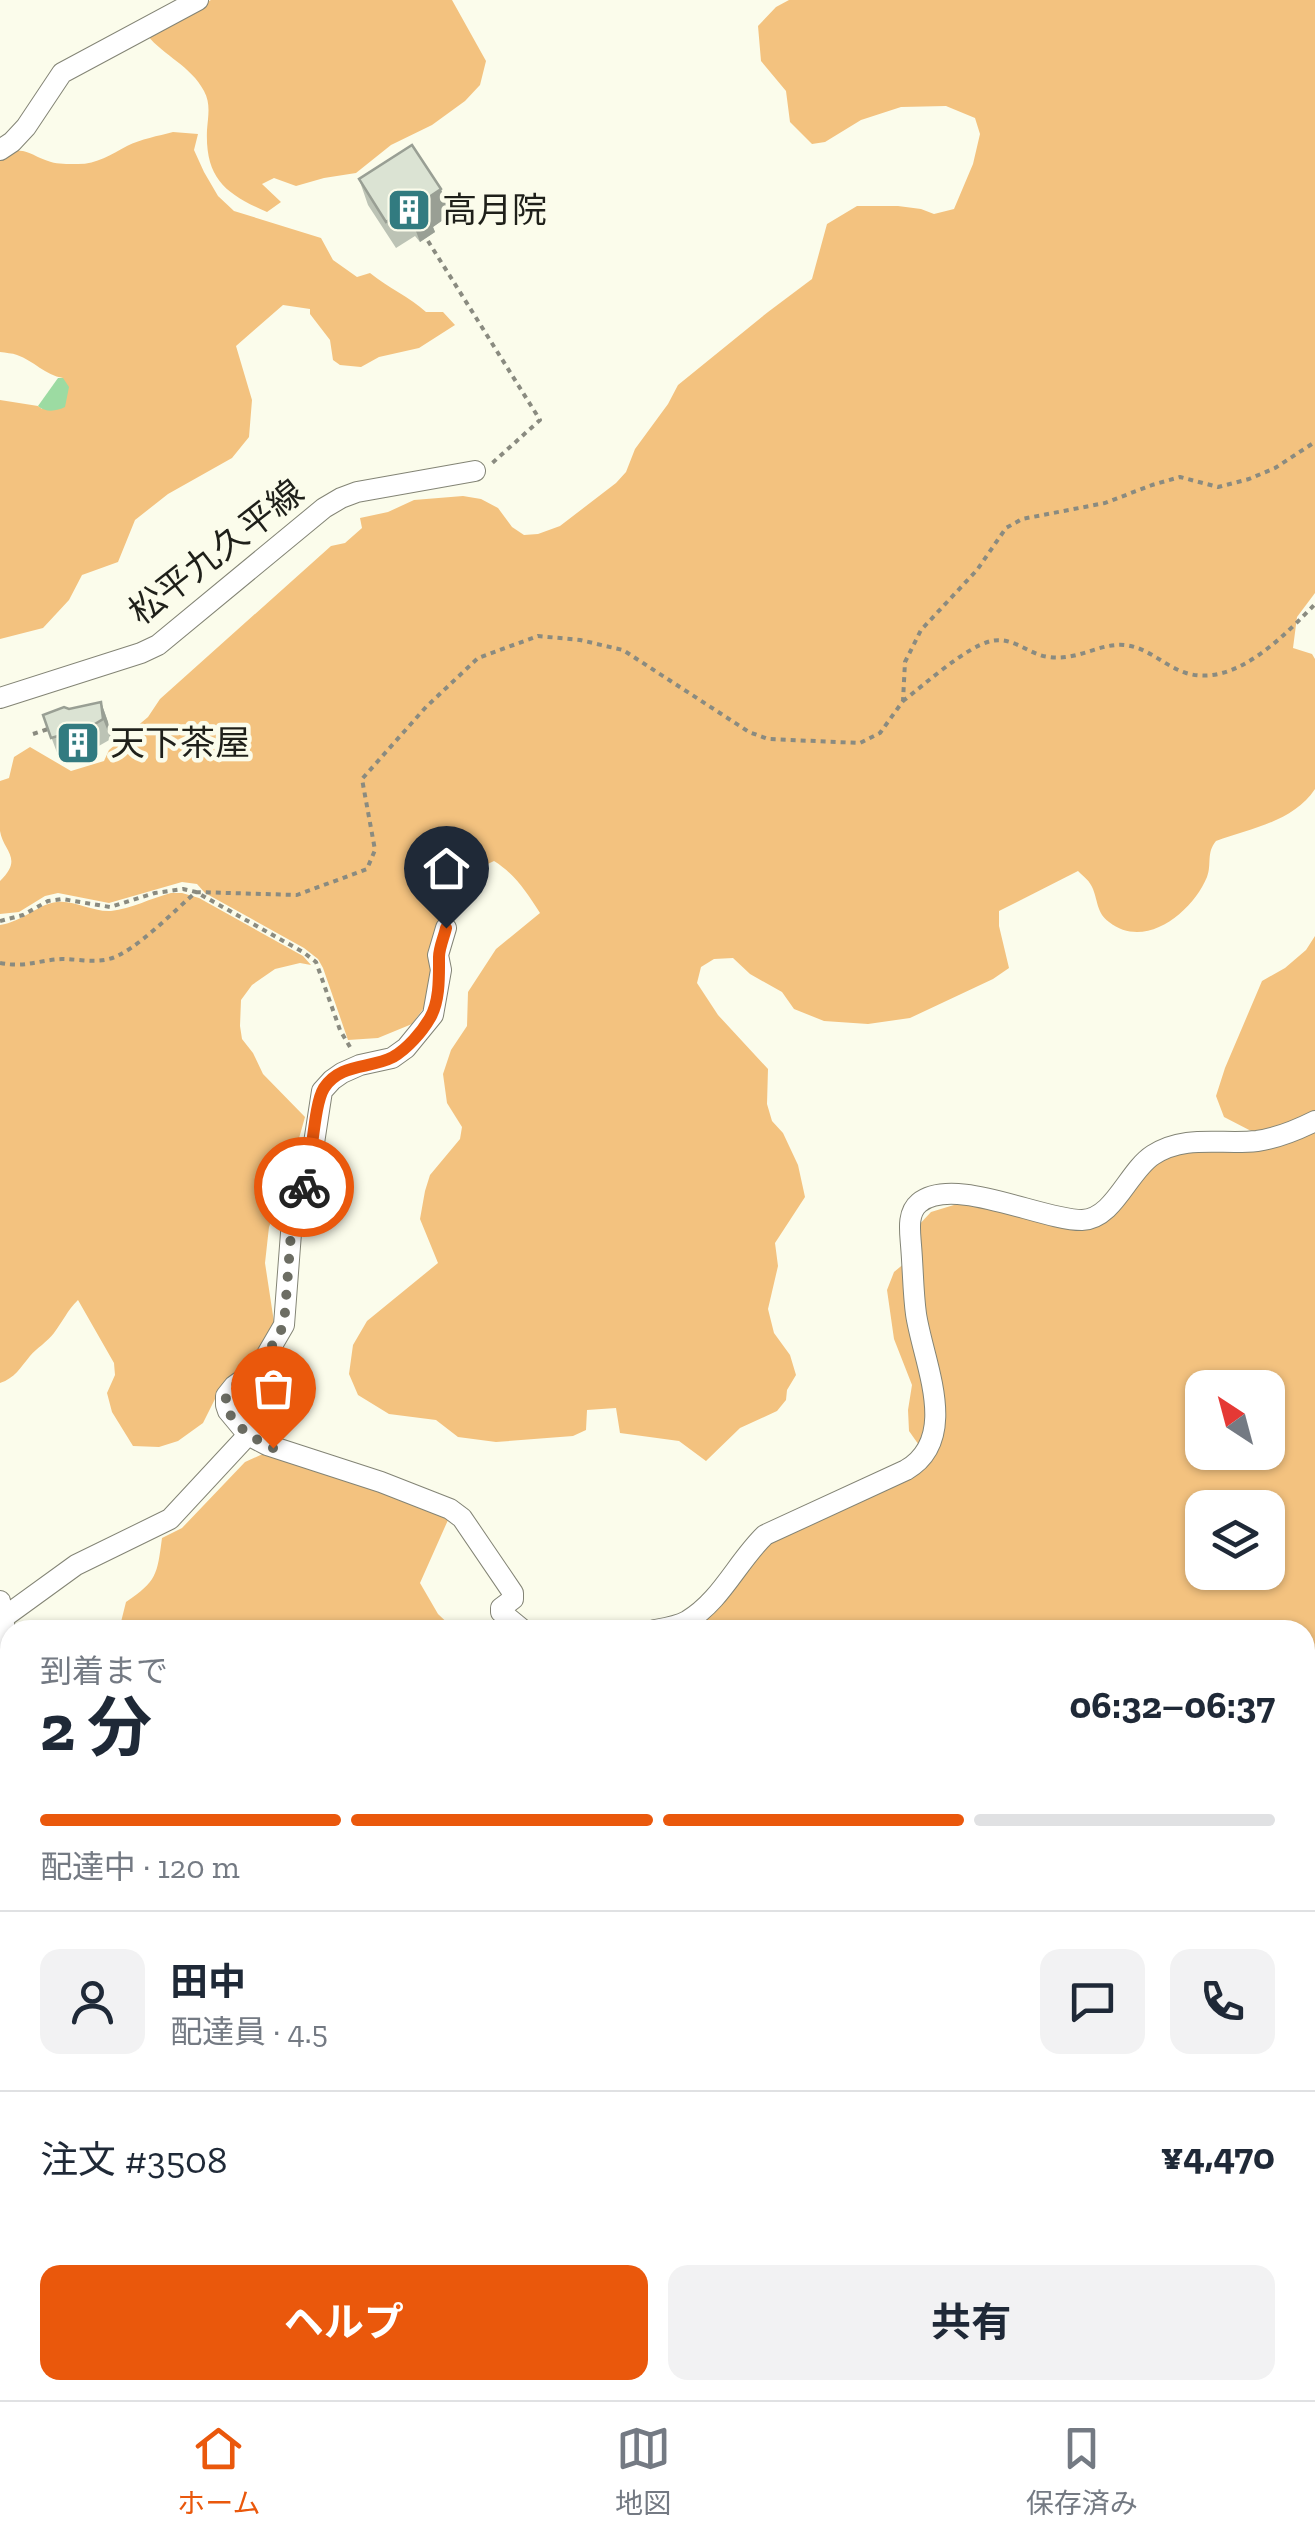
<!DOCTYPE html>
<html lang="ja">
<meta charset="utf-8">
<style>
:root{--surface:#fff;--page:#f2f2f3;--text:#1f2937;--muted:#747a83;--line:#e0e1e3;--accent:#ea580c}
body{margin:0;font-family:"Zilla Slab","Noto Sans JP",serif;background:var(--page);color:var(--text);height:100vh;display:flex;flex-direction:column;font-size:38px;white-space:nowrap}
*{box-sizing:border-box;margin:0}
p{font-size:32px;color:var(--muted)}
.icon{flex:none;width:55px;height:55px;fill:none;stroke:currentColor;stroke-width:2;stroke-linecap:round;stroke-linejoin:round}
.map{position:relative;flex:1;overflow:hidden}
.drawer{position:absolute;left:0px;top:1620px;width:1315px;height:780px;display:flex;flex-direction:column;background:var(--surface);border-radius:30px 30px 0 0;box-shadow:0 2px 8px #0004}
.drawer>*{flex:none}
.needle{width:65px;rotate:324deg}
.fabs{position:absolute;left:1185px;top:1370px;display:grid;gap:20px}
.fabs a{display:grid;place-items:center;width:100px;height:100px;border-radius:20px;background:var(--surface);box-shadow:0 2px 8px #0004;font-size:50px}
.pin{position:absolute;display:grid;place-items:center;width:85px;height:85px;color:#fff;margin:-102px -42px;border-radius:50% 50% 50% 0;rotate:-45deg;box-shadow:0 0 10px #0007}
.pin .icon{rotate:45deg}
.courier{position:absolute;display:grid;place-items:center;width:100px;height:100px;margin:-50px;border:8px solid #ea580c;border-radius:50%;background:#fff;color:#222;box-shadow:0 2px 12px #0007}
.summary em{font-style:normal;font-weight:700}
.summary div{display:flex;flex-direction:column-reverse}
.summary{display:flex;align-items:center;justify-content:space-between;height:170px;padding:0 40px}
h1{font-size:65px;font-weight:700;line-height:75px}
.bar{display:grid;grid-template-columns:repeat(4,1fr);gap:15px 10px;align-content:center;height:120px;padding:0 40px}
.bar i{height:12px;border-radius:8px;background:var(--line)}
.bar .current{background:var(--accent)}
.bar p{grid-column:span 4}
.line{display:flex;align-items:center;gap:25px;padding:0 40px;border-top:2px solid var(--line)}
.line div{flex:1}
.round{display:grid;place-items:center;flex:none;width:105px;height:105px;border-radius:20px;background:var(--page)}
.cta{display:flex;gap:20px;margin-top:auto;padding:20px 40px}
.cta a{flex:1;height:115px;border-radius:20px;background:var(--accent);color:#fff;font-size:40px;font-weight:700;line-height:115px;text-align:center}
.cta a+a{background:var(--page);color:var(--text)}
.tabs{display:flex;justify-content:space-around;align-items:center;height:140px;border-top:2px solid var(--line);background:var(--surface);font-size:28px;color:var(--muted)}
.tabs a{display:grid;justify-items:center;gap:5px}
.tabs .current{color:var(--accent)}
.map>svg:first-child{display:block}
.forest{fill:#f3c27f;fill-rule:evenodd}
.water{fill:#9cdba2}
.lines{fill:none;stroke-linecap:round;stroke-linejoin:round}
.stream{stroke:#9cdba2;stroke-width:5}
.minor-casing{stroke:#838475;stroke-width:22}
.trunk-casing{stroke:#838475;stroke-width:35}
.path{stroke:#8a8b80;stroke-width:4;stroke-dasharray:5 5;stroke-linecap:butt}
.minor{stroke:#fff;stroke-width:20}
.trunk{stroke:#fff;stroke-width:32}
.wall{fill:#bcc3b5}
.shaded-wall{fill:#999f94}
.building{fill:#dbe3d3;stroke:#999f94;stroke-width:2.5}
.done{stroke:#6c6d63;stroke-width:10;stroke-dasharray:0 18}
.route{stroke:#ea580c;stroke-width:12}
.labels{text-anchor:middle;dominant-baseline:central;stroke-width:9;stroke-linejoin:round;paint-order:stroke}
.poi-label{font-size:35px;fill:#1f201a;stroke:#fbfceb;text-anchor:start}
.street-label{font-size:35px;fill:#1f201a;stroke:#fbfceb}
</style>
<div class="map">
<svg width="1315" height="2400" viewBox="0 0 1315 2400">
<rect width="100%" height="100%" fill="#fbfceb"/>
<path class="forest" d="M 211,0 L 452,0 L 486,61 L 480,85 L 465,101 L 432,125 L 391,145 L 356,173 L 324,178 L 296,186 L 274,178 L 262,184 L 281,202 L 267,212 C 226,194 205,179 207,130 C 208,116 211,104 204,91 C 191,66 164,56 147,35 Z
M 789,0 L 1315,0 L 1315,593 L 1297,617 L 1293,648 L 1312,654 L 1315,659 L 1315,789 C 1293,822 1251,828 1216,841 C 1206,853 1212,864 1207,877 C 1193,911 1146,951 1109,922 C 1097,913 1098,902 1093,889 C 1090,881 1084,877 1078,871 L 999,911 L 999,926 L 1009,968 L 993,979 L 910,1018 L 868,1024 L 824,1021 L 794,1009 L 782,992 L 750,974 L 733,958 L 714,959 L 701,967 L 697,983 L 718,1015 L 768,1069 L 767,1104 L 772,1121 L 783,1133 L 798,1165 L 805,1197 L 775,1243 L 778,1266 L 768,1309 L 774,1333 L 790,1355 L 796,1375 L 787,1390 L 786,1400 L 777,1411 L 740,1428 L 706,1461 L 679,1441 L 620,1433 L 616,1408 L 587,1410 L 586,1430 L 573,1436 L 496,1442 L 458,1437 L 436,1420 L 389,1414 L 358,1395 L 349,1374 L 353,1345 L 367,1321 L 438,1263 L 420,1219 L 425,1191 L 430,1175 L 460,1139 L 462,1127 L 447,1103 L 443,1074 L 451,1050 L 467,1026 L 468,992 L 496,949 L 540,913 C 527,893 515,874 494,861 L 475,870 L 457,894 L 441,925 L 426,1005 L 412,1024 L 378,1038 L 348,1040 L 323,968 L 318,959 L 304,948 L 205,893 L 197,884 L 182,882 L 109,903 L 58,893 L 45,896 L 19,912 L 0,914 L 0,881 C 24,858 3,851 0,831 C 0,815 0,797 0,781 L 9,778 L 14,757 L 30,747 L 71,771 L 104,761 L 109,750 L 148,717 L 160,699 L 331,546 L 345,543 L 362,528 L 360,518 L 388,512 L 414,500 L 463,496 L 481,499 L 498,508 L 512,527 L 524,535 L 538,534 L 560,526 L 616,483 L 626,472 L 635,449 L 668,404 L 678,385 L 768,312 L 812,279 L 827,224 L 857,206 L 898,206 L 921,209 L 934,214 L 954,209 L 973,164 L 980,134 L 975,118 L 946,106 L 901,107 L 861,120 L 825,142 L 812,144 L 790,122 L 786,91 L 761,61 L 758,26 L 776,7 Z
M 173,132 L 198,134 L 194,150 L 204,172 L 218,196 L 234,211 L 321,238 L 333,260 L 357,277 L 370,273 C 388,288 410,297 426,312 L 443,312 L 455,325 L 419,348 L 379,357 L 361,367 L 340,365 L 333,360 L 330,340 L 310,314 L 310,309 L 283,305 L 236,346 L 252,400 L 249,437 L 232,458 L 168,494 L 135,520 L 118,562 L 82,575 L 69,600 L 43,628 L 0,639 L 0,400 L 38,406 L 42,409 L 63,378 C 45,375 34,361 17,355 C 12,353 6,353 0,352 L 0,159 C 23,142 29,156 51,162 C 58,164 68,164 75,164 C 96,165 110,155 127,146 C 141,139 158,136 173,132 Z
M 171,893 L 182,893 L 199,898 L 303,956 L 311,965 L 300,963 L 275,969 L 252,985 L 241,1000 L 240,1026 L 242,1039 L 253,1053 L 263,1074 L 305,1117 L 287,1181 L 269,1227 L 265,1263 L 274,1322 L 264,1346 L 250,1368 L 216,1397 L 203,1423 L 178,1441 L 159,1447 L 133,1446 L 112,1412 L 107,1393 L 115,1375 L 114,1363 L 78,1300 C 67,1311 63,1321 54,1333 C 47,1342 37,1348 30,1356 C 20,1368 15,1378 0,1383 L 0,925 C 22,922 40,903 57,902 C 75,900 92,912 111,911 C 131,909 151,898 171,893 Z
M 1315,936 L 1315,1116 L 1255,1133 L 1224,1117 L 1216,1096 L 1225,1068 L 1262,981 L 1285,968 L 1306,950 Z
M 1315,1125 L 1315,1792 L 1305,1799 L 1305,1630 L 679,1630 L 758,1549 L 927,1462 L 923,1314 L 916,1228 L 931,1212 L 967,1201 L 1070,1228 L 1151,1161 L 1179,1148 ZM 1202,1388 L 1268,1388 L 1268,1452 L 1202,1452 ZM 1202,1508 L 1268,1508 L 1268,1572 L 1202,1572 Z
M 906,1262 L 930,1401 L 921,1448 L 909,1431 L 908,1410 L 912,1385 L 894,1339 L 887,1290 L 894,1272 Z
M 265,1453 L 434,1508 L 448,1520 L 420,1583 L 438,1614 L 455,1630 L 119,1630 L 126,1602 C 157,1581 157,1575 162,1538 L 182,1528 L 245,1462 Z
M 1305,1842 L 1314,1858 L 1315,1893 L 1305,1890 Z
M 1315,2100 L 1315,2400 L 681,2400 L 688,2390 L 1305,2390 L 1305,2105 Z
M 10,2378 L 10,2390 L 394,2390 L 391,2400 L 5,2400 Z
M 471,2390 L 656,2390 L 648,2400 L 485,2400 Z"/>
<path class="water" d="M 58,378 L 63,378 L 69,387 L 65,407 C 57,411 46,413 38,406 Z"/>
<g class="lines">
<path class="stream" d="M 1305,2001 L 1315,1998
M 0,2286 L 10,2259"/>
<defs>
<path id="minor" d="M 0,150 L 12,142 L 26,127 L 62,73 L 198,0
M 0,698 L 141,653 L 158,645 L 324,508 L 341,498 L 357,492 L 475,471
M 446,928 L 438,955 L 441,970 L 433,1015 L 406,1048 L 392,1058 L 360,1065 L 342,1073 L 332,1080 L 322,1091 L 310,1169 L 292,1220 L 284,1325 L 259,1368 L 234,1386 L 226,1396 L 226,1405 L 228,1411 L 248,1435 L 267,1445 L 381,1482 L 450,1509 L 462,1518 L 513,1593 L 513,1599 L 501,1608 L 501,1612 L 523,1630
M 0,1601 L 10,1658
M 3,1618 L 76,1565 L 170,1519 L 248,1435
M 655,1630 C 666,1628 678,1626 687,1621 C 721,1601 737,1562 765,1535 L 906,1470 C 961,1438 923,1362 916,1314 C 913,1292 913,1268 911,1245 C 910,1231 907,1213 919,1203 C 953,1175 1041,1220 1082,1220 C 1114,1219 1128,1171 1153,1155 C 1185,1134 1222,1145 1257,1141 C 1278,1138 1297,1130 1315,1121
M 10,1674 L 3,1777 L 10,1789
M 1305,1959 L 1315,1956
M 464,2390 L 478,2400"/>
<path id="trunk" d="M 0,2230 L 10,2221
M 663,2400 L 671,2390"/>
</defs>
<use href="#minor" class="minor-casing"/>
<use href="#trunk" class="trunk-casing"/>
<path class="path" d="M 428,241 L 540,420 L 490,465
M 903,701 C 925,684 966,647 991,641 C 1013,636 1029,655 1049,657 C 1078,661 1099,643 1124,645 C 1148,647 1164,666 1186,673 C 1235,688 1285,635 1315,604
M 33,734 L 51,728
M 0,921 L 23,915 L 48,901 L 62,899 L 110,907 L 155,893 L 183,889 L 196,892 L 303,952 L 316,962 L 340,1030 L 350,1047
M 0,963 C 26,968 38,960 62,959 C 77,959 94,963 109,959 C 134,953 176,909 196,892 L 297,895 L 367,869 L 375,850 L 362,779 L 426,707 L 478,658 L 538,636 L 580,640 L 623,650 L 749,732 L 768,739 L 860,743 L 880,733 L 903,701 L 905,662 L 921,630 L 977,570 L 1006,528 L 1022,519 L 1105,503 L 1152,485 L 1180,477 L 1218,487 L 1249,479 L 1275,468 L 1315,442"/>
<use href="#minor" class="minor"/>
<use href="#trunk" class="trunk"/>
</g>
<path class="wall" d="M 359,179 L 450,215 L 433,227 L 435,232 L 420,242 L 415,236 L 396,248 L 368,205 Z
M 101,702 L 108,722 L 111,739 L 97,747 L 98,753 L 77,762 L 73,754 L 59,758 L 43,715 Z"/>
<path class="shaded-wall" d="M 441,189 L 450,215 L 433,227 L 435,232 L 420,242 L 410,215 L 423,201 Z
M 101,702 L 108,722 L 111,739 L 103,719 Z"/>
<path class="building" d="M 412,145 L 441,189 L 423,201 L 426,205 L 410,215 L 405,210 L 386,222 L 359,179 Z
M 101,702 L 103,719 L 90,727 L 91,733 L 70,742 L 65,734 L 51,738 L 43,715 L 64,707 L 69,709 Z"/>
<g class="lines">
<path class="done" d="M 273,1448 C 252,1438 224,1421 226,1396 L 234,1386 L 259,1368 L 284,1325 L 292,1220 L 304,1187"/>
<path class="route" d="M 304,1187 C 313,1161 313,1106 324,1088 C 340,1063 370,1069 393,1057 C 407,1049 422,1032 430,1018 C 440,1001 439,976 439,957 C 439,948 444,937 446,928"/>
</g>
<defs>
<symbol id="building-square" viewBox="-11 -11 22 22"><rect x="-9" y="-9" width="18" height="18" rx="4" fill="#327b80" stroke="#fbfceb"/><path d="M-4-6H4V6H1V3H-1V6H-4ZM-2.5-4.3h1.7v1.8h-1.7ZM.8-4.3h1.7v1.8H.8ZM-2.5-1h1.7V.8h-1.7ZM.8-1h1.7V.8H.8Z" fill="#fff"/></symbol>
</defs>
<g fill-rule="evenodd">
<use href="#building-square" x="384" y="185" width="50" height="50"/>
<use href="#building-square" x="53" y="718" width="50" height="50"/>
</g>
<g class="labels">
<g class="poi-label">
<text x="442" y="210">高月院</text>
<text x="110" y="743">天下茶屋</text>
</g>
<g class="street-label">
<text transform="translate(216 552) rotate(-38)">松平九久平線</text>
</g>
</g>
</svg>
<div class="fabs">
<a><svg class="needle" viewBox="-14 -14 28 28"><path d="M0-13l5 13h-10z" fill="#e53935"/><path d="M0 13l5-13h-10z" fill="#747a83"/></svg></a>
<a><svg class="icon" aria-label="layers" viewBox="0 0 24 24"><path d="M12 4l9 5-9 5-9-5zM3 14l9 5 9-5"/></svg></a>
</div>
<div class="pin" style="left:273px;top:1448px;background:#ea580c"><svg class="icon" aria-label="bag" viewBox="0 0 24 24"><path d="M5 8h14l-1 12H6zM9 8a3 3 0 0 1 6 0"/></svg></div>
<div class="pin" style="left:446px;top:928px;background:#1f2937"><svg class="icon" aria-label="home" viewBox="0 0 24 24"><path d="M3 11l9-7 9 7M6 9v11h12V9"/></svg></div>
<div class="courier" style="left:304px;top:1187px"><svg class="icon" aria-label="bike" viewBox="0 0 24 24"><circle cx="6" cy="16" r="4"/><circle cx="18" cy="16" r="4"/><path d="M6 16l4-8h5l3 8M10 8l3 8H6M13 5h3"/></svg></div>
<section class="drawer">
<div class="summary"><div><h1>2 分</h1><p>到着まで</p></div><em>06:32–06:37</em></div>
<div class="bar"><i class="current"></i><i class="current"></i><i class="current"></i><i></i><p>配達中 · 120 m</p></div>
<div class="line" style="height:180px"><a class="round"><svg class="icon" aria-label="person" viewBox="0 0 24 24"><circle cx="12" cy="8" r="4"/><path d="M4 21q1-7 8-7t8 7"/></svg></a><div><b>田中</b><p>配達員 · 4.5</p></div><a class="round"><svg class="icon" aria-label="chat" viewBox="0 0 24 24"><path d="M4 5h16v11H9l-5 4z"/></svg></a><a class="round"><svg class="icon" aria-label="phone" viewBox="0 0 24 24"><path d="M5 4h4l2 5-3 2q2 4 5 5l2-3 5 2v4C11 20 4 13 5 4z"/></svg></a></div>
<div class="line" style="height:130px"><div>注文 #3508</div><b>¥4,470</b></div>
<div class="cta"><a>ヘルプ</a><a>共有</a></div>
</section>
</div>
<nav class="tabs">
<a class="current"><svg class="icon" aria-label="home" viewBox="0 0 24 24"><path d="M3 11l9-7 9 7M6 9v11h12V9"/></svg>ホーム</a>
<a><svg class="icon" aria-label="map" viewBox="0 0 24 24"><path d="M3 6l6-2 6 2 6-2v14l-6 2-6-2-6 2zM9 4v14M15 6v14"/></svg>地図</a>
<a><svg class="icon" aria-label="saved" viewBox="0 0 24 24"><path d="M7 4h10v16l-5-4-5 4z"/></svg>保存済み</a>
</nav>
